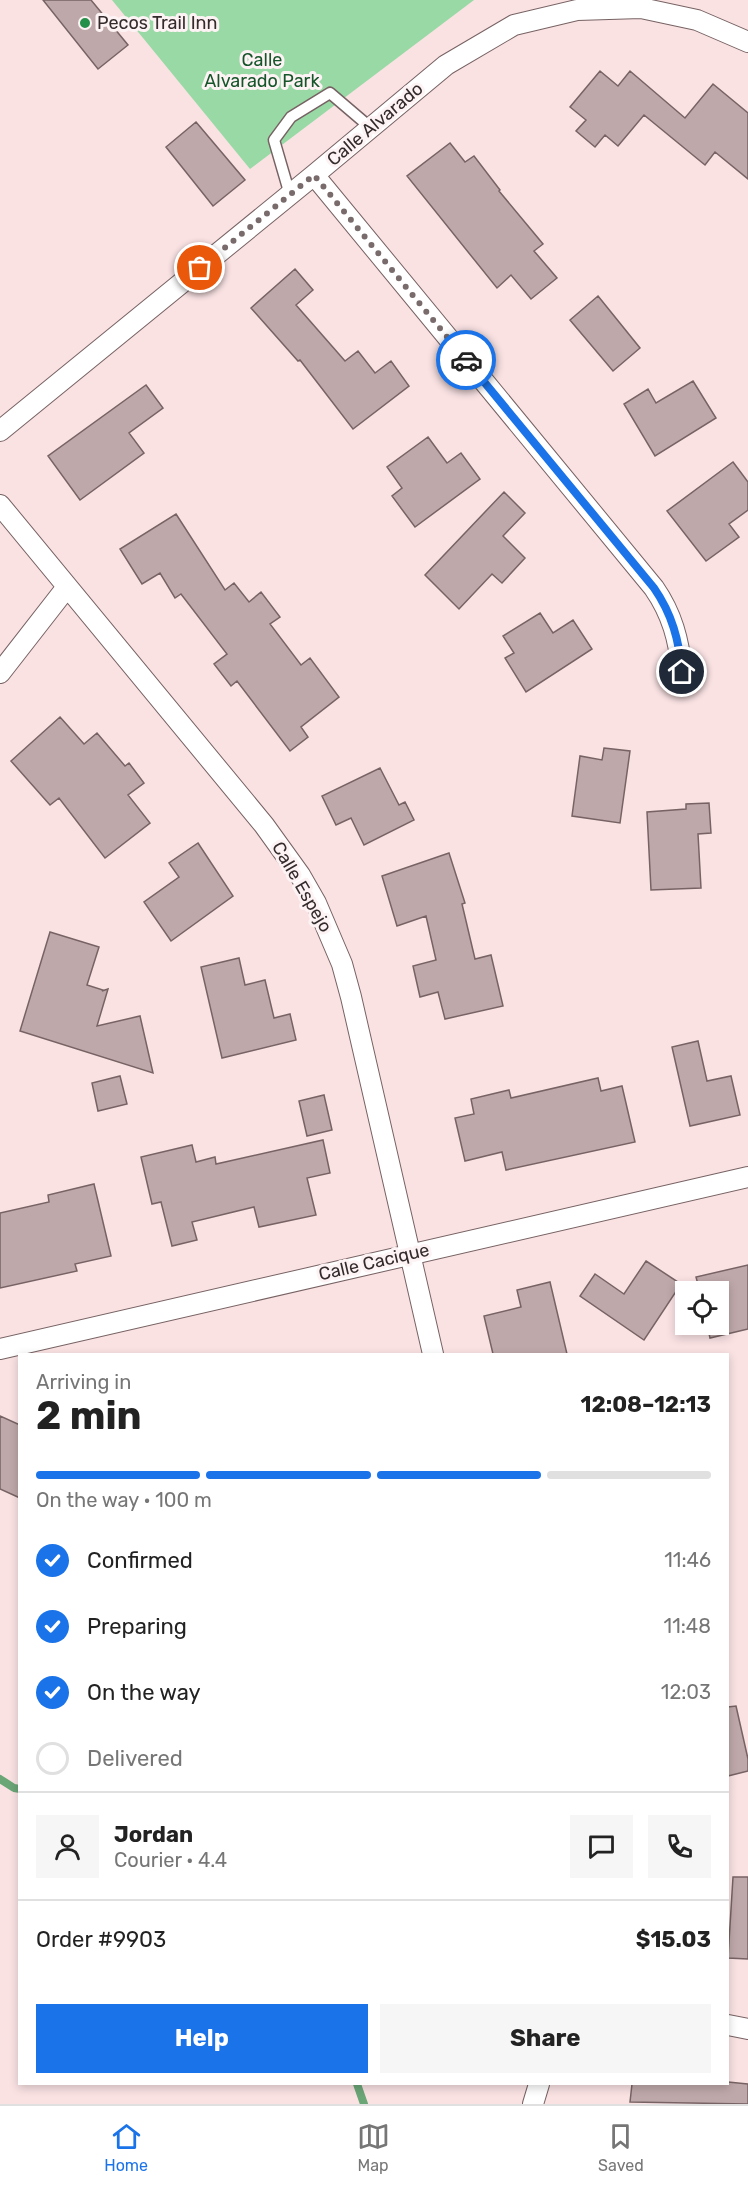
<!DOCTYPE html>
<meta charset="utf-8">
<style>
:root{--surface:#fff;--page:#f6f6f6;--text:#222;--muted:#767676;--line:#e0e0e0;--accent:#1a73e8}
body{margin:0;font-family:Rubik,sans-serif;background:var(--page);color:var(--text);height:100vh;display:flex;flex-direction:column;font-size:22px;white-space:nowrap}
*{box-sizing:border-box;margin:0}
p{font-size:20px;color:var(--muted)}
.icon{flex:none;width:33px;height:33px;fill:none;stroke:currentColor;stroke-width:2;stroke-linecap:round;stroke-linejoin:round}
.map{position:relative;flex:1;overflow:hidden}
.drawer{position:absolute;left:18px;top:1353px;width:711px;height:732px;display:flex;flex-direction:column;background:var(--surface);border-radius:0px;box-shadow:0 3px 9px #0003}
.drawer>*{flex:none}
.buttons{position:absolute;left:675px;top:1281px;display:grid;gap:12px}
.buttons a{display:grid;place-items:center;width:54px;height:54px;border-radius:0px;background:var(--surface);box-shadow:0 3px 9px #0003;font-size:30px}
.pin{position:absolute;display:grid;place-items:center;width:51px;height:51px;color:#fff;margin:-26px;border:3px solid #fff;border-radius:50%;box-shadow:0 2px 6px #0007}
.courier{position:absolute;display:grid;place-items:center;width:60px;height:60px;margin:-30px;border:4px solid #1a73e8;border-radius:50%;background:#fff;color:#222;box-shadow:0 2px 8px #0007}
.summary em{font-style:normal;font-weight:700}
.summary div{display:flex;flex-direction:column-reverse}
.summary{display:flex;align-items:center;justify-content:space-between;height:102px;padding:0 18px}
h1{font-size:39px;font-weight:700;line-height:45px}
.bar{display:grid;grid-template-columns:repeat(4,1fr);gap:9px 6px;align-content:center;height:72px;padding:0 18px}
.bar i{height:8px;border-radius:4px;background:var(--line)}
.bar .selected{background:var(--accent)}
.bar p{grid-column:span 4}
.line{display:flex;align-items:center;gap:15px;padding:0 18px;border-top:2px solid var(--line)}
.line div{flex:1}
.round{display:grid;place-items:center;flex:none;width:63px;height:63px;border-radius:0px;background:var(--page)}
ol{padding:0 18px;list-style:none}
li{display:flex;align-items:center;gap:18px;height:66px}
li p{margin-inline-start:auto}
li .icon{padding:6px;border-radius:50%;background:var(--accent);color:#fff;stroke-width:4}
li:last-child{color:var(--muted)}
li i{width:33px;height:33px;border:3px solid var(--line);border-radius:50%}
.cta{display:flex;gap:12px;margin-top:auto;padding:12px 18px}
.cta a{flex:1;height:69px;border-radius:0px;background:var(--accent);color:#fff;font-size:24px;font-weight:700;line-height:69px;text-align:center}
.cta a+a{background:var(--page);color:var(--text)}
.tabs{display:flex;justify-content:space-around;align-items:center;height:84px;border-top:2px solid var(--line);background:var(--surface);font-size:16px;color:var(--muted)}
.tabs a{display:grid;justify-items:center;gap:3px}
.tabs .selected{color:var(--accent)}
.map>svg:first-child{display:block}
.green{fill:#98d9a5}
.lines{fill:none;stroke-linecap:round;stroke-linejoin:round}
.stream{stroke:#6ba677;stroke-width:8}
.building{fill:#bfa8a9;stroke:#786364;stroke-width:1.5}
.service-casing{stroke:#776263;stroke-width:13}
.minor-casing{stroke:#776263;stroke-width:22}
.service{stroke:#fff;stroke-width:10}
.minor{stroke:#fff;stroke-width:20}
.done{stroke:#796b6c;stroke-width:6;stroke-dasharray:0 10.8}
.route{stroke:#1a73e8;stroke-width:8}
.poi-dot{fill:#249049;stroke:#fdf3f4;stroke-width:2}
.labels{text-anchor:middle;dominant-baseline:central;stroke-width:6;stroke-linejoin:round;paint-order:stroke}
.poi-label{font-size:18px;fill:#342b2c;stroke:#fdf3f4;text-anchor:start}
.park-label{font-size:18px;fill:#16552a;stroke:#fdf3f4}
.street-label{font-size:18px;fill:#342b2c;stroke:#fdf3f4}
</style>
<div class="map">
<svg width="748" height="2104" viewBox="0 0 748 2104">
<rect width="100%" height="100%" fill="#fae2e3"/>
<path class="green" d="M 112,0 L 474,0 L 250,169 Z"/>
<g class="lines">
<path class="stream" d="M 0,1779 L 14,1788 L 20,1789
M 357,2084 L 364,2104"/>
</g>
<path class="building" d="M 43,0 L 91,0 L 128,45 L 98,69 Z
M 600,71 L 618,86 L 630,71 L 685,118 L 713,84 L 748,113 L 748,179 L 715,152 L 705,165 L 644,115 L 618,146 L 605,135 L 595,147 L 576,131 L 586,120 L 570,107 Z
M 196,122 L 245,180 L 213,206 L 166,147 Z
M 450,143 L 465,162 L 474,156 L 500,190 L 499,191 L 543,244 L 534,251 L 557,278 L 531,299 L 511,275 L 497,288 L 407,176 Z
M 295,269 L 313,290 L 296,305 L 345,361 L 358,351 L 375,373 L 391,361 L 409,386 L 353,429 L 300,360 L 298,361 L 251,308 Z
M 598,296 L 640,348 L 613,371 L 570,320 Z
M 693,381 L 716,418 L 655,456 L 624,404 L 648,389 L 656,403 Z
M 146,385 L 163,408 L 129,433 L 144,453 L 80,500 L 48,456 Z
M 428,437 L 447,463 L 461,453 L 480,479 L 415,527 L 392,496 L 402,488 L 387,467 Z
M 733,462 L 748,482 L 748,510 L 729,524 L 739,537 L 706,561 L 667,511 Z
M 504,492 L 525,513 L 503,536 L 525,558 L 502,583 L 492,574 L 459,609 L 425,575 Z
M 176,514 L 225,590 L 234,583 L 249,602 L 261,592 L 280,617 L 270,624 L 301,665 L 310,658 L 339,697 L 301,727 L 308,737 L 290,751 L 237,681 L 231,686 L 214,664 L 227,654 L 181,594 L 175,598 L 160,573 L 142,584 L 120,549 Z
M 540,613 L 553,633 L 573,620 L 592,649 L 526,692 L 505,658 L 514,653 L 503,636 Z
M 60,717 L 84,744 L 97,733 L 125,766 L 129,763 L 144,783 L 128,795 L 150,823 L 105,858 L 59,798 L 50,805 L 11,761 Z
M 604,748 L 630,751 L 620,823 L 572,816 L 580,756 L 602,760 Z
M 380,768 L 399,805 L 405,802 L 414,820 L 364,845 L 351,818 L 336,825 L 322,796 Z
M 709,803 L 711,833 L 698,834 L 701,888 L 651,890 L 647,812 L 686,809 L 686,804 Z
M 198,843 L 233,896 L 171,941 L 144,902 L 179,877 L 169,863 Z
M 449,853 L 465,903 L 462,904 L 475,959 L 491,955 L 503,1006 L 445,1019 L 438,992 L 420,997 L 413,966 L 436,960 L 426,916 L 397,926 L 382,876 Z
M 50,932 L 99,947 L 87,985 L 103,990 L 102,991 L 108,989 L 97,1026 L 140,1016 L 153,1073 L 20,1031 Z
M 239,958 L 245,985 L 265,980 L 274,1018 L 290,1014 L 296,1040 L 222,1058 L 201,967 Z
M 698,1041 L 707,1081 L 731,1076 L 740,1115 L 690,1126 L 672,1047 Z
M 120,1076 L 127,1104 L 98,1111 L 92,1083 Z
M 598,1078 L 601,1091 L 622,1086 L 635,1142 L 506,1170 L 502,1152 L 465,1161 L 455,1118 L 474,1114 L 471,1099 L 509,1090 L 511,1098 Z
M 324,1095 L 332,1130 L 307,1136 L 299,1101 Z
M 323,1140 L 330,1173 L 307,1178 L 316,1215 L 259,1227 L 254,1207 L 192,1222 L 197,1240 L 172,1246 L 161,1202 L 152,1204 L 141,1157 L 192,1145 L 196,1162 L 215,1157 L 216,1164 Z
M 94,1184 L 111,1256 L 75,1264 L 77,1271 L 0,1288 L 0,1213 L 49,1202 L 48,1195 Z
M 646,1261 L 681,1284 L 644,1340 L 580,1296 L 595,1274 L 624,1294 Z
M 748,1265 L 748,1329 L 710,1338 L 707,1324 L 718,1324 L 718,1292 L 700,1292 L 696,1277 Z
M 550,1282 L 567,1354 L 493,1354 L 484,1316 L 521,1307 L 517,1290 Z
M 0,1416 L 20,1425 L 20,1498 L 0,1489 Z
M 736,1706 L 748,1759 L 748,1771 L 728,1776 L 728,1707 Z
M 733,1877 L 748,1877 L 748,1959 L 728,1958 Z
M 728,2082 L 748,2084 L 748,2104 L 630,2102 L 632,2084 Z"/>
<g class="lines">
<defs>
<path id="service" d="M 290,195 L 274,140 L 291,117 L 330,93 L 371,128"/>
<path id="minor" d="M 314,175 L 654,588 C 672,614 679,640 682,672
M 0,431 L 314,175 L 446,65 L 514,25 L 577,10 L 641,8 L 697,20 L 748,42
M 0,505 L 264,825 L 300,875 L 316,903 L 342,964 L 351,997 L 433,1354
M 0,673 L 67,587
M 0,1349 L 748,1177
M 728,2025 L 748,2029
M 533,2104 L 539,2084"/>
</defs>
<use href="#service" class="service-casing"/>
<use href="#minor" class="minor-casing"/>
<use href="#service" class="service"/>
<use href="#minor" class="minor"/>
</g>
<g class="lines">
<path class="done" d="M 200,268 L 314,175 L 466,360"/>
<path class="route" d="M 466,360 L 654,588 C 672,614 679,640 682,672"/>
</g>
<circle class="poi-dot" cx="85" cy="23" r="6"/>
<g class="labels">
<g class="poi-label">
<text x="97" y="23">Pecos Trail Inn</text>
</g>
<g class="park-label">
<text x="262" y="60">Calle<tspan x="262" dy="21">Alvarado Park</tspan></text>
</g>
<g class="street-label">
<text transform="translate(375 124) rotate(-40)">Calle Alvarado</text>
<text transform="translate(302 887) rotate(60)">Calle Espejo</text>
<text transform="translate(374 1262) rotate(-13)">Calle Cacique</text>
</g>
</g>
</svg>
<div class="buttons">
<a><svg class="icon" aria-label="locate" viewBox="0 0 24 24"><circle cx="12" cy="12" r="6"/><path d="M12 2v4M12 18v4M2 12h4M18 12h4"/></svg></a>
</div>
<div class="pin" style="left:200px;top:268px;background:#ea580c"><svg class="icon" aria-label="bag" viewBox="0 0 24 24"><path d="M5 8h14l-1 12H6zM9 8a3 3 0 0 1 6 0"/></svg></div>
<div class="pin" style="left:682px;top:672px;background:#1f2937"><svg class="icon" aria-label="home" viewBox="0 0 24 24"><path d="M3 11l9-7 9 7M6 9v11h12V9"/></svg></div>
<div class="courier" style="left:466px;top:360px"><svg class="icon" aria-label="car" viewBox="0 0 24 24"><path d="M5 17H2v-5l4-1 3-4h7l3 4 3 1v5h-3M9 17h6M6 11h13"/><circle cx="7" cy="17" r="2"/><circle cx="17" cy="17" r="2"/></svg></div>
<section class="drawer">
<div class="summary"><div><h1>2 min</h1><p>Arriving in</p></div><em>12:08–12:13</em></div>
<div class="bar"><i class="selected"></i><i class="selected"></i><i class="selected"></i><i></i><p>On the way · 100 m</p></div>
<ol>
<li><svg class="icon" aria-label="check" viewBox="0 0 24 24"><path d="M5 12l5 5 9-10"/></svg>Confirmed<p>11:46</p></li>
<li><svg class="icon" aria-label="check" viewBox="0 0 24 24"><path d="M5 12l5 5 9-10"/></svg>Preparing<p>11:48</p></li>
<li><svg class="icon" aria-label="check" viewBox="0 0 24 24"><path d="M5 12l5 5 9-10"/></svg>On the way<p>12:03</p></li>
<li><i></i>Delivered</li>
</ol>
<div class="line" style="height:108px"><a class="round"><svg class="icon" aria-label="person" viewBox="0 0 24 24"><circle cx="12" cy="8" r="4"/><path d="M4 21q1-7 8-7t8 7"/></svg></a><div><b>Jordan</b><p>Courier · 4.4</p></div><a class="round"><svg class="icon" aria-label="chat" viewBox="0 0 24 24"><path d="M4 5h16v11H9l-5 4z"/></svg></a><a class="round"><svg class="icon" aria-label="phone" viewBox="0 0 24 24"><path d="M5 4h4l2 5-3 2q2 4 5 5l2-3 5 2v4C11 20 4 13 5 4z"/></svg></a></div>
<div class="line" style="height:78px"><div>Order #9903</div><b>$15.03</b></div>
<div class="cta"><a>Help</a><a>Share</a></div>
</section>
</div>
<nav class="tabs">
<a class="selected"><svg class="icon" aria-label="home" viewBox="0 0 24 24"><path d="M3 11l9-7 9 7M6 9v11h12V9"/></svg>Home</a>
<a><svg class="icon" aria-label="map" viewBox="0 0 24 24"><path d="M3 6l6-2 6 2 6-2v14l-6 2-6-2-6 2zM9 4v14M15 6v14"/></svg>Map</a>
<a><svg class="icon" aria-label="saved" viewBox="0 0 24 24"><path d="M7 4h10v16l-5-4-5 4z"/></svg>Saved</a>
</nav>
